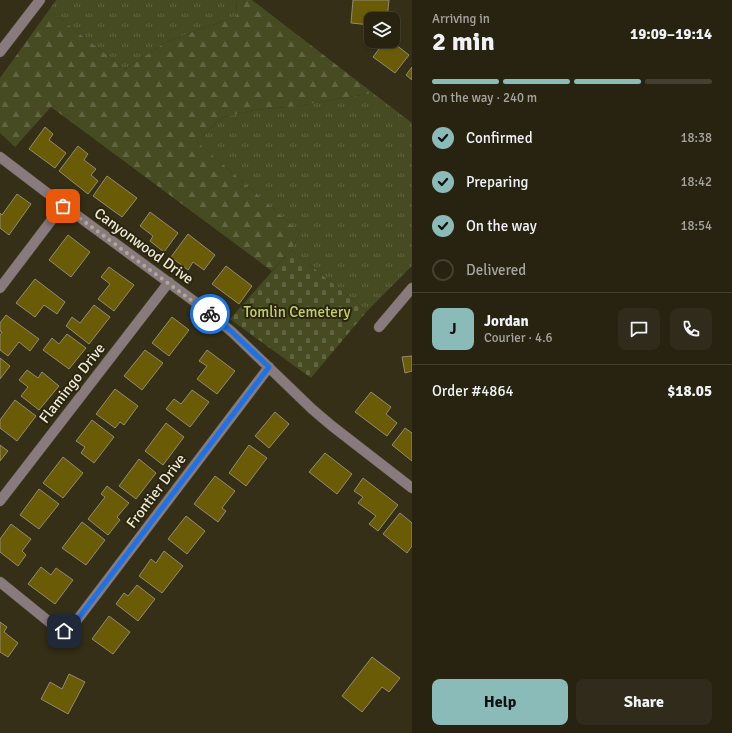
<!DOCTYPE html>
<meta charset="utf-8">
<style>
:root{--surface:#282311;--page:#302b1a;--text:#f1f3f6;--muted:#a5a49f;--line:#444031;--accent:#8bbbb9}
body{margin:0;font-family:Signika,sans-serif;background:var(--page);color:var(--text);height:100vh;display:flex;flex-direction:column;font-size:15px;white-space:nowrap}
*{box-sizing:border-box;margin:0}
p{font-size:13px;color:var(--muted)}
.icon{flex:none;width:22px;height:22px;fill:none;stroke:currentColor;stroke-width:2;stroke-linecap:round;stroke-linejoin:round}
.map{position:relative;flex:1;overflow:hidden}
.drawer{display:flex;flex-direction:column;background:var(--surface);width:320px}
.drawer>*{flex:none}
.controls{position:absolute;left:364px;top:12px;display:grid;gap:8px}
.controls a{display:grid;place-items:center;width:36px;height:36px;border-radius:8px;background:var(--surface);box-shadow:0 1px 3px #0004,0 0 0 1px var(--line);font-size:20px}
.pin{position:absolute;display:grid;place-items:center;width:34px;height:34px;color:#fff;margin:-17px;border-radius:8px;box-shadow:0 2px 6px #0006}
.courier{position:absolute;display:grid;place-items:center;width:40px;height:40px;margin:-20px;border:3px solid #1a73e8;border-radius:50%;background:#fff;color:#222;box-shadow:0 1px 5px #0007}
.overview em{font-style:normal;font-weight:700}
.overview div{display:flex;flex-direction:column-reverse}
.overview{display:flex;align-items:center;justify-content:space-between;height:68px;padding:0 20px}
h1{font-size:26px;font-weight:700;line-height:30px}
.bar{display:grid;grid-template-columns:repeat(4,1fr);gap:6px 4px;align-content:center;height:48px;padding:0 20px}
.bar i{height:5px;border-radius:3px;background:var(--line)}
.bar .current{background:var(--accent)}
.bar p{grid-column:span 4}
.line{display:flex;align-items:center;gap:10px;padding:0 20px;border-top:1px solid var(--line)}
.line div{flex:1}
.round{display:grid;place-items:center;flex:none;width:42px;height:42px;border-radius:8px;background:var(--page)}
ol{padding:0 20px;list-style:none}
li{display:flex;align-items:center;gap:12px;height:44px}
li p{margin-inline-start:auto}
li .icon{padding:4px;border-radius:50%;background:var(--accent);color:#111;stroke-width:4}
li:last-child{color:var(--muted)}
li i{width:22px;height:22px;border:2px solid var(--line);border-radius:50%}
.button{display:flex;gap:8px;margin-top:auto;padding:8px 20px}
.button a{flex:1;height:46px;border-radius:8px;background:var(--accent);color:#111;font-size:16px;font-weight:700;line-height:46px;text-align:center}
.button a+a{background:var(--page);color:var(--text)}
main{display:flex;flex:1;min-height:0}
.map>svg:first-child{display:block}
.grass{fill:url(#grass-tufts)}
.forest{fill:url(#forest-firs)}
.cemetery{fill:url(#cemetery-stones)}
.building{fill:#6a5b07;stroke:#918c70}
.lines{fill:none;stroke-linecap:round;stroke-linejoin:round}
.minor-casing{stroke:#524d36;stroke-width:11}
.minor{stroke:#897a7e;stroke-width:10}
.done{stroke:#ada996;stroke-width:4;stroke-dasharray:0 7.2}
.route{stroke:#1a73e8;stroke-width:5}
.labels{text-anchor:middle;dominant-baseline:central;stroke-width:4;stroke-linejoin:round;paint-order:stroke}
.street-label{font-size:15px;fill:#edeadb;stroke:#2b250d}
.park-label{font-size:15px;fill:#c3cf6c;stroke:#2b250d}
</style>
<main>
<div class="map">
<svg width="412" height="733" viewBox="0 0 412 733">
<defs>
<pattern id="grass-tufts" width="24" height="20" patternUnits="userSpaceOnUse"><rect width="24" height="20" fill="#464b21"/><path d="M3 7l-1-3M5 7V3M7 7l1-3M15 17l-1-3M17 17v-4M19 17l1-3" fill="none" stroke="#616541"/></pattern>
<pattern id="forest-firs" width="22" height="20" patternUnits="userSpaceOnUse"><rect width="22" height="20" fill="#464b21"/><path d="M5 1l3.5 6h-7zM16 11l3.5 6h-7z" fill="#616541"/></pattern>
<pattern id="cemetery-stones" width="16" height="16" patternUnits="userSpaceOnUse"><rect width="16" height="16" fill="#464b21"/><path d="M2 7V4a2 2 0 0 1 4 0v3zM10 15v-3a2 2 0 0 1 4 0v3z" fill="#616541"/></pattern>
</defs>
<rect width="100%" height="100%" fill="#352f17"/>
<path class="grass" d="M 56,0 L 236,0 L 237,16 L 168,41 L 125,69 L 49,10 Z
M 373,93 L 412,123 L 412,266 L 367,311 L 291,250 L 300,232 L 196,141 L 223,117 L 254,110 L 298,106 Z"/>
<path class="forest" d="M 236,0 L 252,0 L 373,93 L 298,106 L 254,110 L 223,117 L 196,141 L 300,232 L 291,250 L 272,271 L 51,107 L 15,147 L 0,133 L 0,78 L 49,10 L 125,69 L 168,41 L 237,16 Z"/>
<path class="cemetery" d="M 291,250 L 367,311 L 311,378 L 230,319 Z"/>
<path class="building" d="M 353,0 L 389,0 L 387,19 L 371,19 L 371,25 L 351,23 Z
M 385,41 L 391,41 L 409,55 L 395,73 L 373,57 Z
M 412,67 L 412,80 L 406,75 Z
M 45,127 L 53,134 L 49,140 L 66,153 L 55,168 L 29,149 Z
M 78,146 L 88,154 L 84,160 L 96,169 L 91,175 L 98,181 L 88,194 L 59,171 Z
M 107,176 L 137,198 L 122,217 L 93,196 Z
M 17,194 L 31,204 L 9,235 L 0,228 L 0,213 L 2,215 Z
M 150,212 L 178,233 L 164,252 L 150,241 L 153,236 L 140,226 Z
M 188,234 L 215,255 L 204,270 L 193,262 L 188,270 L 171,257 Z
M 68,235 L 90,252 L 71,277 L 49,260 Z
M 226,266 L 252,286 L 239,304 L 212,284 Z
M 109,267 L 134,285 L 114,311 L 98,299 L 110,284 L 101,277 Z
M 35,279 L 65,302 L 57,314 L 44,305 L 35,317 L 16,303 Z
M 94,305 L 110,317 L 89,344 L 66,326 L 72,317 L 80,323 Z
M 6,315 L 39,339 L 30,351 L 19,342 L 8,356 L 0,350 L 0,335 L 2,332 L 0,331 L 0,323 Z
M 172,317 L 189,330 L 169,356 L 152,343 Z
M 67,334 L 86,348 L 69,369 L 43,350 L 52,338 L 59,344 Z
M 145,350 L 163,363 L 142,390 L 124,376 Z
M 207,350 L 235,371 L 217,394 L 197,379 L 207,366 L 199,361 Z
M 412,356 L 412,371 L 405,373 L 402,357 Z
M 0,358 L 10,366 L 0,379 Z
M 27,370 L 38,378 L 42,372 L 59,386 L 39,410 L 21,396 L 28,387 L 19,380 Z
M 115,389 L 138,406 L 124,425 L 120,422 L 115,428 L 96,414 Z
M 192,390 L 209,402 L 190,427 L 166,409 L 174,399 L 181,404 Z
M 371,392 L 391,407 L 386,414 L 397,423 L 387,436 L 355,412 Z
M 15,400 L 36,416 L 17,441 L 0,428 L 0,420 Z
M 275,412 L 289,424 L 269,448 L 255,436 Z
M 92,420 L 114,437 L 94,463 L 81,453 L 85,447 L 76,441 Z
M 166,423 L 184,437 L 163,465 L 145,451 Z
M 405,428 L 412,433 L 412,461 L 392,445 Z
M 0,445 L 8,451 L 0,461 Z
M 249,445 L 267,458 L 246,486 L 229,473 Z
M 325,453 L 352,474 L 337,494 L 309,472 Z
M 63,457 L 83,473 L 63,498 L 43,483 Z
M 139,459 L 156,473 L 136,499 L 119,486 Z
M 215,476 L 235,491 L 222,508 L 226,511 L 218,522 L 194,504 Z
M 363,478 L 398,505 L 378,531 L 369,524 L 376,516 L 358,503 L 363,497 L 354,491 Z
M 107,486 L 129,503 L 117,517 L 120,520 L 108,535 L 88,519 L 105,497 L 101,494 Z
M 39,489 L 59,504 L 39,529 L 20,515 Z
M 400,513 L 412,523 L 412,546 L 407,553 L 383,534 Z
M 186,516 L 205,531 L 187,554 L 168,539 Z
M 82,522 L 105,540 L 86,565 L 62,548 Z
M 11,524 L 31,539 L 22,551 L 26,555 L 18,566 L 0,552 L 0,539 Z
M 164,551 L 183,566 L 162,593 L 139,576 L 151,559 L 156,563 Z
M 41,567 L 51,575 L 56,568 L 73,580 L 55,604 L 28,584 Z
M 137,585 L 155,599 L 138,621 L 116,604 L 124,593 L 128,596 Z
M 109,616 L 130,632 L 113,654 L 92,639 Z
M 0,622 L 7,627 L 4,632 L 18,643 L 8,657 L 0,652 Z
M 372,657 L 400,678 L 389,692 L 382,687 L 362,712 L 342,696 Z
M 69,674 L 85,682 L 68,714 L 41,699 L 50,682 L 62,689 Z"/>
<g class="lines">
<defs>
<path id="minor" d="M 0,52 L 40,0
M 0,157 L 63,205 L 202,307 L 232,332 L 312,409 L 332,426 L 412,488
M 0,288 L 63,205
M 379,327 L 412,288
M 0,501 L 169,282
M 0,582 L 53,625 L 64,631 L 71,628 L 269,367"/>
</defs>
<use href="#minor" class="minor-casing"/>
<use href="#minor" class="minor"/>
</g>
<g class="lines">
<path class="done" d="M 63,206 L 210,314"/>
<path class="route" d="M 64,631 L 71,628 L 269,367 L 232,332 L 210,314"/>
</g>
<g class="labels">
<g class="street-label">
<text transform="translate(144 246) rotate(36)">Canyonwood Drive</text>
<text transform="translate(72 383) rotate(-52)">Flamingo Drive</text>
<text transform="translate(156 491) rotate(-53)">Frontier Drive</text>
</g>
<g class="park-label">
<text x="297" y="312">Tomlin Cemetery</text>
</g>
</g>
</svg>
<div class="controls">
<a><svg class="icon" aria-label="layers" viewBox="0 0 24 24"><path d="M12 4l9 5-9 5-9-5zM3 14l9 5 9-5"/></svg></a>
</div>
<div class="pin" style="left:63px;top:206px;background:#ea580c"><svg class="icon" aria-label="bag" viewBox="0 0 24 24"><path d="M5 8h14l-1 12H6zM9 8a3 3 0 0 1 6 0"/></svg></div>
<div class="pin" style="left:64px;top:631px;background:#1f2937"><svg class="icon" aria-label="home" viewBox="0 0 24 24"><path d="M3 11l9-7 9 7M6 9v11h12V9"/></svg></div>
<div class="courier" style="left:210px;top:314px"><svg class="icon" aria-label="bike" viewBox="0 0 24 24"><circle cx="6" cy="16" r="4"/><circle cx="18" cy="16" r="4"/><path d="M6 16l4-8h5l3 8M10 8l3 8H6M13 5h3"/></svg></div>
</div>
<section class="drawer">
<div class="overview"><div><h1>2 min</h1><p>Arriving in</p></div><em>19:09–19:14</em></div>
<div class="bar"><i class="current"></i><i class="current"></i><i class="current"></i><i></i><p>On the way · 240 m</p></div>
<ol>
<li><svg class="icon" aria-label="check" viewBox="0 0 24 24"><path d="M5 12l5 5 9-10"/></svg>Confirmed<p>18:38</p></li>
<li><svg class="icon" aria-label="check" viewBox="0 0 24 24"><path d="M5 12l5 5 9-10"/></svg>Preparing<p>18:42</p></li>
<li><svg class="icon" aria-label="check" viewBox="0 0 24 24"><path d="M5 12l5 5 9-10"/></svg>On the way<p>18:54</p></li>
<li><i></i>Delivered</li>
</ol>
<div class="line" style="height:72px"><b class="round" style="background:var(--accent);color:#111">J</b><div><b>Jordan</b><p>Courier · 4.6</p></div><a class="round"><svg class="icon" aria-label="chat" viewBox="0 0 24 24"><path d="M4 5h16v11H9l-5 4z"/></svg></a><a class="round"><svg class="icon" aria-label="phone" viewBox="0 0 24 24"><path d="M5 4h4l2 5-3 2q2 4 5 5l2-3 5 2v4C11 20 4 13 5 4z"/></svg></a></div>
<div class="line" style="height:52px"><div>Order #4864</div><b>$18.05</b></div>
<div class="button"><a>Help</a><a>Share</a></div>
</section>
</main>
